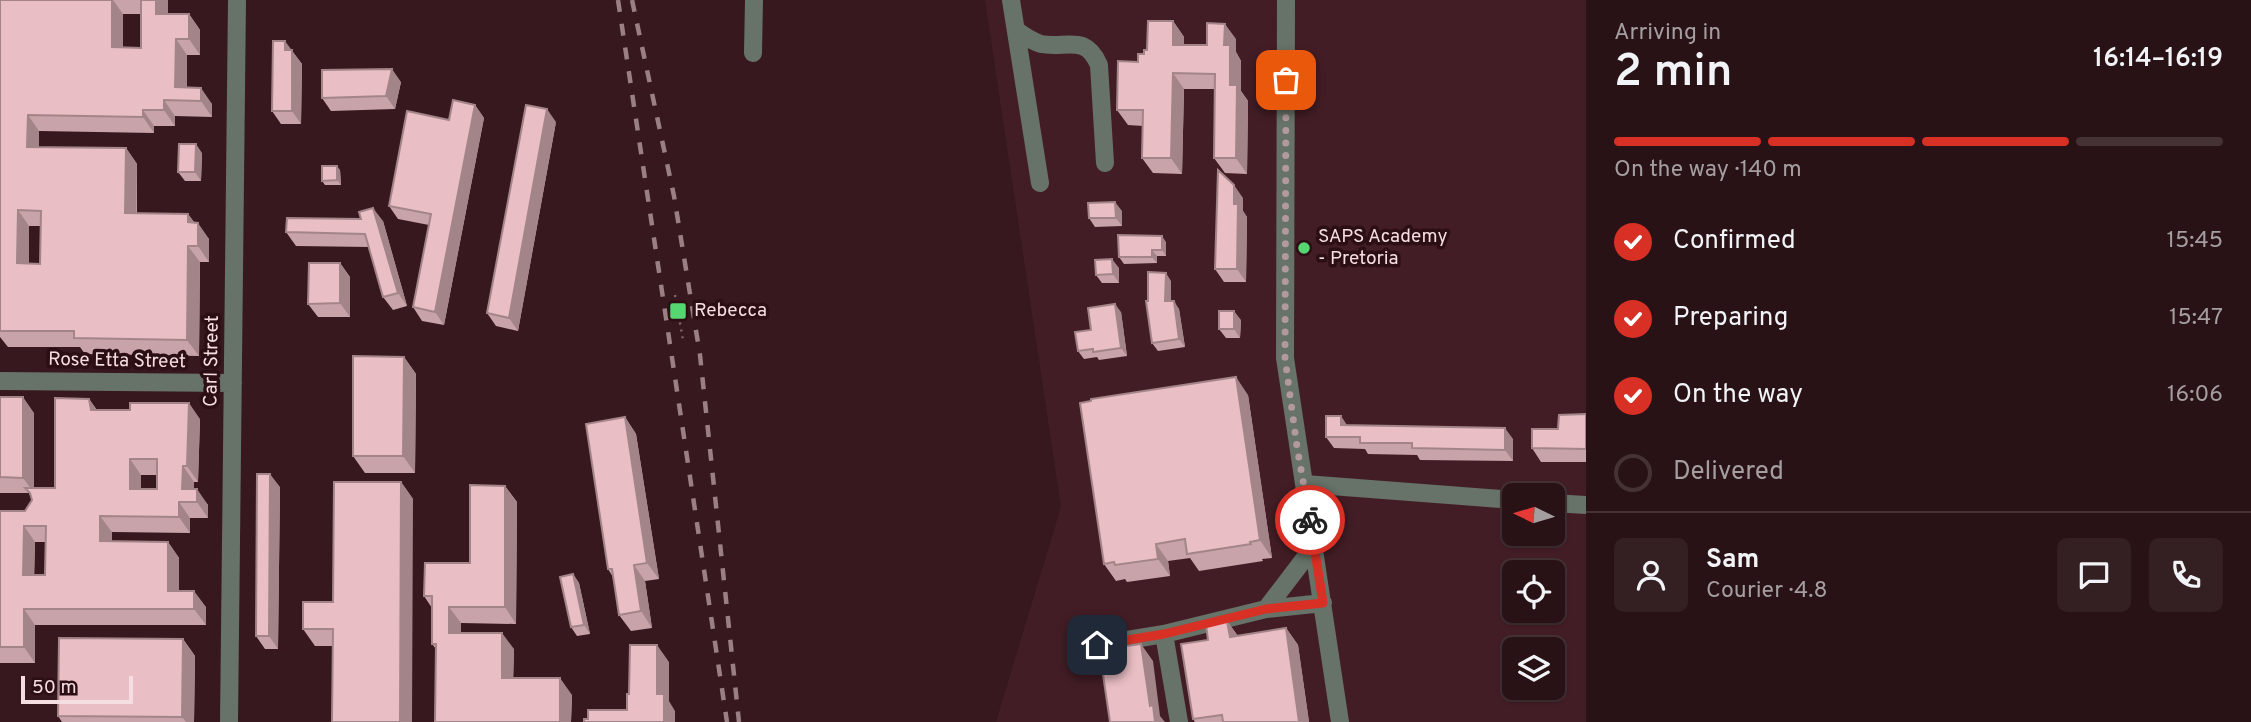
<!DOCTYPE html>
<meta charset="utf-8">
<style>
:root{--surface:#281216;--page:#342023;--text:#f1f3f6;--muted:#a59ea1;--line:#443235;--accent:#d93025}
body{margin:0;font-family:Overpass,sans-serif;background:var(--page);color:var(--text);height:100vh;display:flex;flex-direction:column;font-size:26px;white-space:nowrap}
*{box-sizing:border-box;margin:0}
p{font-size:23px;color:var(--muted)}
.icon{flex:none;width:38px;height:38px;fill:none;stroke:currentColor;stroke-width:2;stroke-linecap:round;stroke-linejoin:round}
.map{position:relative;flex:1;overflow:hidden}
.side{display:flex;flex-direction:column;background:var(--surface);width:665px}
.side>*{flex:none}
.needle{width:46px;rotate:275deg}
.controls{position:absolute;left:1502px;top:483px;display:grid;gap:14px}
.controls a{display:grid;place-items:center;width:63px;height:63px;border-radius:10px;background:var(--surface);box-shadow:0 2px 5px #0004,0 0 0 2px var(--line);font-size:35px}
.scale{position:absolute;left:21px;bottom:18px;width:112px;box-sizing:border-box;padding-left:7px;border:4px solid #f4dee1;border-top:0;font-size:19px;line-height:24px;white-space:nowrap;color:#f4dee1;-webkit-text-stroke:5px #2c0e15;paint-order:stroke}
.pin{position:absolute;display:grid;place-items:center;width:60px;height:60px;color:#fff;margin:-30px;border-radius:14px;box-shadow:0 4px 10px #0006}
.courier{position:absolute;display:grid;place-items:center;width:70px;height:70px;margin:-35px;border:5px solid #d93025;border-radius:50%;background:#fff;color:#222;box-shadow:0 2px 9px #0007}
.head em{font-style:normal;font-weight:600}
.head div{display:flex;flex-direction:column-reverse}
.head{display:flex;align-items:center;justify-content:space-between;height:119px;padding:0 28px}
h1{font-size:46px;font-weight:600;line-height:52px}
.bar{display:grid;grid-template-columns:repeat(4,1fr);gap:10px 7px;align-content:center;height:84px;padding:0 28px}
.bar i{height:9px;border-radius:5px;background:var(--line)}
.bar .active{background:var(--accent)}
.bar p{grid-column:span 4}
.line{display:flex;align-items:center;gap:18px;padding:0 28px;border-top:2px solid var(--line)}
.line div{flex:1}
.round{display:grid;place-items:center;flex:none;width:74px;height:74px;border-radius:10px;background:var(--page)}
ol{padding:0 28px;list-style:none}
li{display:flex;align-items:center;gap:21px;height:77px}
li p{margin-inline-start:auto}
li .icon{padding:7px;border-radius:50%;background:var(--accent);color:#fff;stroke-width:4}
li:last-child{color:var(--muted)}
li i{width:38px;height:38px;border:4px solid var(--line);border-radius:50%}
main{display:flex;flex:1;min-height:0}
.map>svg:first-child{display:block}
.built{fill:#431d25;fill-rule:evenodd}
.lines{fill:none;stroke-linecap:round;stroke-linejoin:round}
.path{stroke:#7f6469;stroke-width:2.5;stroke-dasharray:2 5;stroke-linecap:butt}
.minor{stroke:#677368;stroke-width:18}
.rail{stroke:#9a8085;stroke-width:4.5;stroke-dasharray:12 12;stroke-linecap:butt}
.path-bridge{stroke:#7f6469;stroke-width:2.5;stroke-dasharray:2 5;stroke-linecap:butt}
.wall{fill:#c8a3a9;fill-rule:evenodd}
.shaded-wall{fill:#a38589}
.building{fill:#e9bec4;stroke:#a38589;stroke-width:2;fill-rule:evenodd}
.done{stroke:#b2999d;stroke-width:7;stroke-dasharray:0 12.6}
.route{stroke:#d93025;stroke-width:9}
.poi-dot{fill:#55d671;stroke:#2c0e15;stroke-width:2.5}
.labels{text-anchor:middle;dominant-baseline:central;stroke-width:7;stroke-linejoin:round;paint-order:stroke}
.poi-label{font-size:19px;fill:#f4dee1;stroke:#2c0e15;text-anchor:start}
.street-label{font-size:19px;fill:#f4dee1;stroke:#2c0e15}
</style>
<main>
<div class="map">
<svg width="1586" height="722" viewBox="0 0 1586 722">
<rect width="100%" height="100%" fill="#36181e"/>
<path class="built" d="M 985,0 L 1586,0 L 1586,722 L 996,722 L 1061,507 ZM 1514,495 L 1552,495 L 1552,534 L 1514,534 ZM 1514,572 L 1552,572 L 1552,611 L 1514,611 ZM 1514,649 L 1552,649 L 1552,688 L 1514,688 Z"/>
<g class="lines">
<path class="path" d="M 675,295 L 683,340
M 727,311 L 743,306"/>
<path class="minor" d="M 1011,0 L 1040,183
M 1286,0 L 1285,358 L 1340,722
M 1016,30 C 1024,36 1031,41 1041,44 C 1066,49 1085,33 1099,65 L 1105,163
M 753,53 L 754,0
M 0,381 L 233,383
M 1305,484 L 1514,500
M 1552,503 L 1586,505
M 1266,609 L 1314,546
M 1164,634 L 1179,722
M 1097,645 L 1164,634 L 1266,609 L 1323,603
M 229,722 L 237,0"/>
<path class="rail" d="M 618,0 L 727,722
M 632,0 L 674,196 L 700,355 L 739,722"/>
<path class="path-bridge" d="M 678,319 L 727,311"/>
</g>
<path class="wall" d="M 0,0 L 168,0 L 168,14 L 189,14 L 200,30 L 200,55 L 187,55 L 187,88 L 212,104 L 212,117 L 175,116 L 175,126 L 154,126 L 154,133 L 39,131 L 39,147 L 126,148 L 137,164 L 137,213 L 188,214 L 194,222 L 209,239 L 209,262 L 200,262 L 199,356 L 85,354 L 80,347 L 8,347 L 0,337 ZM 123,14 L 141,14 L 141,48 L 123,48 ZM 29,226 L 41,226 L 40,264 L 29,263 Z
M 1173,21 L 1184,37 L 1184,45 L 1207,45 L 1236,39 L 1236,52 L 1241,61 L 1241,91 L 1248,101 L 1247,174 L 1225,173 L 1214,158 L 1215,89 L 1184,89 L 1182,174 L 1153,173 L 1142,158 L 1143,126 L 1128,125 L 1117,110 L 1138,62 Z
M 291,50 L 302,64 L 301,124 L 281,124 L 272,111 Z
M 401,82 L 395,109 L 331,111 L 322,98 Z
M 475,105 L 484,118 L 444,325 L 422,321 L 413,307 L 429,225 L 398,219 L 389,206 L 449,120 Z
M 556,122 L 518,331 L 496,326 L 487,313 Z
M 202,153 L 201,181 L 185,181 L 178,172 Z
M 340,170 L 341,185 L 325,185 L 322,181 Z
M 1243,198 L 1243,211 L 1247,217 L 1246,282 L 1224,282 L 1215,269 Z
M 1122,211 L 1122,226 L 1095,227 L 1089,218 Z
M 361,219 L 383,221 L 407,306 L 393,310 L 383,297 L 369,247 L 296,246 L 286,232 Z
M 1166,242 L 1166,256 L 1157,256 L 1157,263 L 1124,264 L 1119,257 Z
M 340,263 L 350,277 L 350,317 L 318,317 L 308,304 Z
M 1119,268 L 1119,283 L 1102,283 L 1096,275 Z
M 1171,281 L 1171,301 L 1179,309 L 1185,347 L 1158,351 L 1152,343 L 1148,301 Z
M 1121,312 L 1127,356 L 1099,360 L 1097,357 L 1084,359 L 1078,351 L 1091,330 Z
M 1241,320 L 1240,338 L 1226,338 L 1219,329 Z
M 404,357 L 416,374 L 415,473 L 365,473 L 353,456 Z
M 1248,395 L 1272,558 L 1262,559 L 1263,561 L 1199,571 L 1190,558 L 1168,561 L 1170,576 L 1127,582 L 1125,579 L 1116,581 L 1104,564 Z
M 0,397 L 34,413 L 34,488 L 55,488 L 89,399 L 97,410 L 200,419 L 198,482 L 194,482 L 194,489 L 208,505 L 208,518 L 190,518 L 190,533 L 112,532 L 112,541 L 168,542 L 179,558 L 179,591 L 206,607 L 206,625 L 35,625 L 35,663 L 0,663 L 0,511 L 25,511 L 32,500 L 29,493 L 0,493 ZM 141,475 L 157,475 L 157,489 L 141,489 ZM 35,542 L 46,542 L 45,575 L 34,575 Z
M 1586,414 L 1586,462 L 1541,462 L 1532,448 L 1558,429 Z
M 625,417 L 636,434 L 659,579 L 645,581 L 652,628 L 631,631 L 619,615 L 613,577 L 608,569 Z
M 1347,425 L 1513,439 L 1513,461 L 1420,460 L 1417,455 L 1368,454 L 1365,449 L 1334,448 L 1326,437 Z
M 401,482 L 413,499 L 333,646 L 315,646 L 303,629 L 333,602 Z
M 505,486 L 517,502 L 516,624 L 461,623 L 461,633 L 514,649 L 513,678 L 572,695 L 571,722 L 436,649 L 432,644 L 432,608 L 424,596 L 470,563 Z
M 280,487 L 278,649 L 265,649 L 256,636 Z
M 573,574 L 579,583 L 590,634 L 577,636 L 571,627 Z
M 1227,621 L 1238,636 L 1286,628 L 1298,645 L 1309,722 L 1195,722 L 1193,719 L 1208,640 Z
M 183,639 L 195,656 L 194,722 L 62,722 L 58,716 Z"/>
<path class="shaded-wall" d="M 112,0 L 113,0 L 123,14 L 123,63 L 112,47 Z
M 156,0 L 168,0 L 168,30 L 156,14 Z
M 189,14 L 200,30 L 200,55 L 189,39 Z
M 1173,21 L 1184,37 L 1184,60 L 1173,45 Z
M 1225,24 L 1236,39 L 1236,52 L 1241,61 L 1241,91 L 1248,101 L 1247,174 L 1236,158 L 1230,85 L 1224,45 Z
M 176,39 L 187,55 L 187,100 L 175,87 Z
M 285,41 L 302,64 L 301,124 L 292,111 L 285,50 Z
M 392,69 L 401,82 L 395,109 L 386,96 Z
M 1173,73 L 1184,89 L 1182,174 L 1171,158 Z
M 201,88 L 212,104 L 212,117 L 201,101 Z
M 164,100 L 175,116 L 175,126 L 164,110 Z
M 475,105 L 484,118 L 444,325 L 435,312 Z
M 547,109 L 556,122 L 518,331 L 509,318 Z
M 143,110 L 154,126 L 154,133 L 143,117 Z
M 28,115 L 39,131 L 39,163 L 27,147 Z
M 196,144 L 202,153 L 201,181 L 195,172 Z
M 126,148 L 137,164 L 136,229 L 125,213 Z
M 337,166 L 340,170 L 341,185 L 337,180 Z
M 1234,185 L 1243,198 L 1243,211 L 1247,217 L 1246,282 L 1237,269 L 1234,204 Z
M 1115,202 L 1122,211 L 1122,226 L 1116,218 Z
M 373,208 L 383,221 L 407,306 L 398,293 Z
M 18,210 L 29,226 L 29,279 L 17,263 Z
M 188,214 L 198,228 L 198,223 L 209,239 L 209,262 L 198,246 L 188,222 Z
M 1162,236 L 1166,242 L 1166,256 L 1162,250 Z
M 188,246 L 200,262 L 199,356 L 187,340 Z
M 1152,250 L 1157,256 L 1157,263 L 1152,257 Z
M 1112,259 L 1119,268 L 1119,283 L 1113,274 Z
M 340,263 L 350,277 L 350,317 L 340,303 Z
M 1166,273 L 1171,281 L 1171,309 L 1165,301 Z
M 1174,301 L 1179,309 L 1185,347 L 1179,339 Z
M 1115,304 L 1121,312 L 1127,356 L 1121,348 Z
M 1234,311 L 1241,320 L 1240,338 L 1234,329 Z
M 404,357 L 416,374 L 415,473 L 403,456 Z
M 1236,377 L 1248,395 L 1272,558 L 1260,540 Z
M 23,397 L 34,413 L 34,493 L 23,478 Z
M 89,399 L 100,415 L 91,410 Z
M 189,403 L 200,419 L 198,482 L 187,466 Z
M 1341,416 L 1349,428 L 1341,425 Z
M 625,417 L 636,434 L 659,579 L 647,563 Z
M 1505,428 L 1513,439 L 1513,461 L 1505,450 Z
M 130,459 L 141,475 L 141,505 L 130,489 Z
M 183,466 L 194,482 L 194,502 L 182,489 Z
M 270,474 L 280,487 L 278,649 L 269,636 Z
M 401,482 L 413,499 L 412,722 L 400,722 Z
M 505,486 L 517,502 L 516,624 L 505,607 Z
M 197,489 L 208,505 L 208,518 L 197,502 Z
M 179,502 L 190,518 L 190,533 L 179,517 Z
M 100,516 L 112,532 L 112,557 L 100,541 Z
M 24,526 L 35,542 L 34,591 L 23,575 Z
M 168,542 L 179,558 L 179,607 L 168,591 Z
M 1156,544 L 1168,561 L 1170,576 L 1158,559 Z
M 634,565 L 645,581 L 652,628 L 641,611 Z
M 573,574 L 579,583 L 590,634 L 584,625 Z
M 194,591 L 206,607 L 206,625 L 194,609 Z
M 449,607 L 461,623 L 461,649 L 449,633 Z
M 24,609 L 35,625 L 35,663 L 24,647 Z
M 1227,621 L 1239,638 L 1230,637 Z
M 1286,628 L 1298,645 L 1309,722 L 1299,722 Z
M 502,633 L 514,649 L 513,694 L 502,678 Z
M 183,639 L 195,656 L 194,722 L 186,722 L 182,717 Z
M 1141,644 L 1153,661 L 1160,716 L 1165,722 L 1155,722 L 1150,706 Z
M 657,645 L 669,662 L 669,701 L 675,711 L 675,722 L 664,722 L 657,694 Z
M 560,678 L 572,695 L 571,722 L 560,722 Z"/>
<path class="building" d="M 0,0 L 112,0 L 112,47 L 141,48 L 141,0 L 156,0 L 156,14 L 189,14 L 189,39 L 176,39 L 175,87 L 201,88 L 201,101 L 164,100 L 164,110 L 143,110 L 143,117 L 28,115 L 27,147 L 126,148 L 125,213 L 188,214 L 188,222 L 198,223 L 198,246 L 188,246 L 187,340 L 74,338 L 74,331 L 0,331 ZM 18,210 L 41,211 L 40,264 L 17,263 Z
M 1148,21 L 1173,21 L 1173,45 L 1207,45 L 1207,23 L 1225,24 L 1224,45 L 1230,45 L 1230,85 L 1237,85 L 1236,158 L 1214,158 L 1215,74 L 1173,73 L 1171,158 L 1142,158 L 1143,110 L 1117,110 L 1118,61 L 1138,62 L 1138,54 L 1144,54 L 1144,50 L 1147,50 Z
M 273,41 L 285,41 L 285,50 L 292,50 L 292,111 L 272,111 Z
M 392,69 L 386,96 L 322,98 L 322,70 Z
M 453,100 L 475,105 L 435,312 L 413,307 L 431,214 L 389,206 L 407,111 L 449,120 Z
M 526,105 L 547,109 L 509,318 L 487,313 Z
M 179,144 L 196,144 L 195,172 L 178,172 Z
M 322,166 L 337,166 L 337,180 L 322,181 Z
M 1218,170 L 1234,185 L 1234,204 L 1238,204 L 1237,269 L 1215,269 Z
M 1115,202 L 1116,218 L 1089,218 L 1088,203 Z
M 373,208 L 398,293 L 383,297 L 365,234 L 286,232 L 287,218 L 361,219 L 359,212 Z
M 1118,235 L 1162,236 L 1162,250 L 1152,250 L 1152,257 L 1119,257 Z
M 1112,259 L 1113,274 L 1096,275 L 1095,260 Z
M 309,263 L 340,263 L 340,303 L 308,304 Z
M 1148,272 L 1166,273 L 1165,301 L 1174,301 L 1179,339 L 1152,343 L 1146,301 L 1148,301 Z
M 1115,304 L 1121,348 L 1093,352 L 1093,349 L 1078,351 L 1075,332 L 1091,330 L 1088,308 Z
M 1219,311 L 1234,311 L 1234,329 L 1219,329 Z
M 353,356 L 404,357 L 403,456 L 353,456 Z
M 1236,377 L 1260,540 L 1250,542 L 1251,544 L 1187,554 L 1185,539 L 1156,544 L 1158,559 L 1115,565 L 1114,562 L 1104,564 L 1080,403 L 1091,401 L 1091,399 Z
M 0,397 L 23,397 L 23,478 L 0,477 Z
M 55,398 L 89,399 L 91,410 L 130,410 L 130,403 L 189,403 L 187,466 L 183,466 L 182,489 L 197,489 L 197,502 L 179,502 L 179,517 L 100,516 L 100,541 L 168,542 L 168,591 L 194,591 L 194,609 L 24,609 L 24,647 L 0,647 L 0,511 L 25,511 L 32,500 L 30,493 L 25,488 L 55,488 ZM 130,459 L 157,459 L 157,489 L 130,489 ZM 24,526 L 46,526 L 45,575 L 23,575 Z
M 1586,414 L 1586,449 L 1532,448 L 1532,429 L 1558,429 L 1559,415 Z
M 1326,416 L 1341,416 L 1341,425 L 1505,428 L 1505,450 L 1412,448 L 1412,443 L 1360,443 L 1360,437 L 1326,437 Z
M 625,417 L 647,563 L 634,565 L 641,611 L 619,615 L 612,569 L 608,569 L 586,424 Z
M 257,474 L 270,474 L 269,636 L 256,636 Z
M 334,482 L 401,482 L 400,722 L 332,722 L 333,629 L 303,629 L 303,602 L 333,602 Z
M 470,485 L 505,486 L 505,607 L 449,607 L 449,633 L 502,633 L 502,678 L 560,678 L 560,722 L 435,722 L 436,644 L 432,644 L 432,596 L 424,596 L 425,563 L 470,563 Z
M 573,574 L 584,625 L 571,627 L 560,577 Z
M 1227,621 L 1230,637 L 1286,628 L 1299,722 L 1223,722 L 1222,715 L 1193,719 L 1181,644 L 1208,640 L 1206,624 Z
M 59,638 L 183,639 L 182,717 L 58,716 Z
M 1141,644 L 1150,706 L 1153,705 L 1155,722 L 1110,722 L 1100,654 L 1112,651 L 1112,648 Z
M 630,645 L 657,645 L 657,694 L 664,694 L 664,722 L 584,722 L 584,719 L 588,719 L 588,710 L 627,710 L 627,694 L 629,694 Z"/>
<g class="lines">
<path class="done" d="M 1286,80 L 1285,358 L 1297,447 L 1310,520"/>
<path class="route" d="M 1097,645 L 1164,634 L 1266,609 L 1323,603 L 1310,520"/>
</g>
<g class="poi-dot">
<circle cx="1304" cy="248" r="7"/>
<rect x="669" y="302" width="18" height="18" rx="3.5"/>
</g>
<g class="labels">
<g class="poi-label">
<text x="1318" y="237">SAPS Academy<tspan x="1318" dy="22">- Pretoria</tspan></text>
<text x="694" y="311">Rebecca</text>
</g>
<g class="street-label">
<text transform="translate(117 361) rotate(1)">Rose Etta Street</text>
<text transform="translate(212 361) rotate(-89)">Carl Street</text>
</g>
</g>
</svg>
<div class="controls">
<a><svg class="needle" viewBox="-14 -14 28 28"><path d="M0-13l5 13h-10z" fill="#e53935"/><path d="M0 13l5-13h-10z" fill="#a59ea1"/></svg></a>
<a><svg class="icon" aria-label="locate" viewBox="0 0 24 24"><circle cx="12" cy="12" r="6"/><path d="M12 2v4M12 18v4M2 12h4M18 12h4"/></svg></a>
<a><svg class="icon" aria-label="layers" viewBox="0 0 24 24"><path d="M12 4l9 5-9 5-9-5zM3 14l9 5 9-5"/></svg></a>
</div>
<div class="scale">50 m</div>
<div class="pin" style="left:1286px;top:80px;background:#ea580c"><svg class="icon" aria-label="bag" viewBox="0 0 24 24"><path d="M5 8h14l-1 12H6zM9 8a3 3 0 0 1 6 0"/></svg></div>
<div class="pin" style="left:1097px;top:645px;background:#1f2937"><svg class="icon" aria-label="home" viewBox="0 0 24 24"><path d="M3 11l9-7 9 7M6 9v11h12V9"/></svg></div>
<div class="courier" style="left:1310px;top:520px"><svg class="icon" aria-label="bike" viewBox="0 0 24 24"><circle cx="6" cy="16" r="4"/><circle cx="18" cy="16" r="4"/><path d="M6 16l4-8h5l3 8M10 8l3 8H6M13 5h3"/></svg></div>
</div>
<section class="side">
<div class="head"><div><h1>2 min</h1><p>Arriving in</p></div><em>16:14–16:19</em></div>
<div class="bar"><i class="active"></i><i class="active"></i><i class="active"></i><i></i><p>On the way · 140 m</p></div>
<ol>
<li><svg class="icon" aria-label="check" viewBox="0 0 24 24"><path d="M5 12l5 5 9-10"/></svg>Confirmed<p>15:45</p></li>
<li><svg class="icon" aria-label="check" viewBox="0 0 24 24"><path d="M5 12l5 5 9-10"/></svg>Preparing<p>15:47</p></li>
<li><svg class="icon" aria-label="check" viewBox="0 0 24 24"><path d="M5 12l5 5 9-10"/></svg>On the way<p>16:06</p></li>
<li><i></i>Delivered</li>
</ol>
<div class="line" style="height:126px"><a class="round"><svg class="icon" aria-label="person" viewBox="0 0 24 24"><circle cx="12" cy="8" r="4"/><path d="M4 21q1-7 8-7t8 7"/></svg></a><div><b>Sam</b><p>Courier · 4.8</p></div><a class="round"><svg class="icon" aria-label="chat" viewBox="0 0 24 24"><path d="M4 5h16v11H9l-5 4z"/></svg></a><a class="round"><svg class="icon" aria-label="phone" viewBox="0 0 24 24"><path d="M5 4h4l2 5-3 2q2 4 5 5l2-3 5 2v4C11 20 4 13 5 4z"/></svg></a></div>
</section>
</main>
